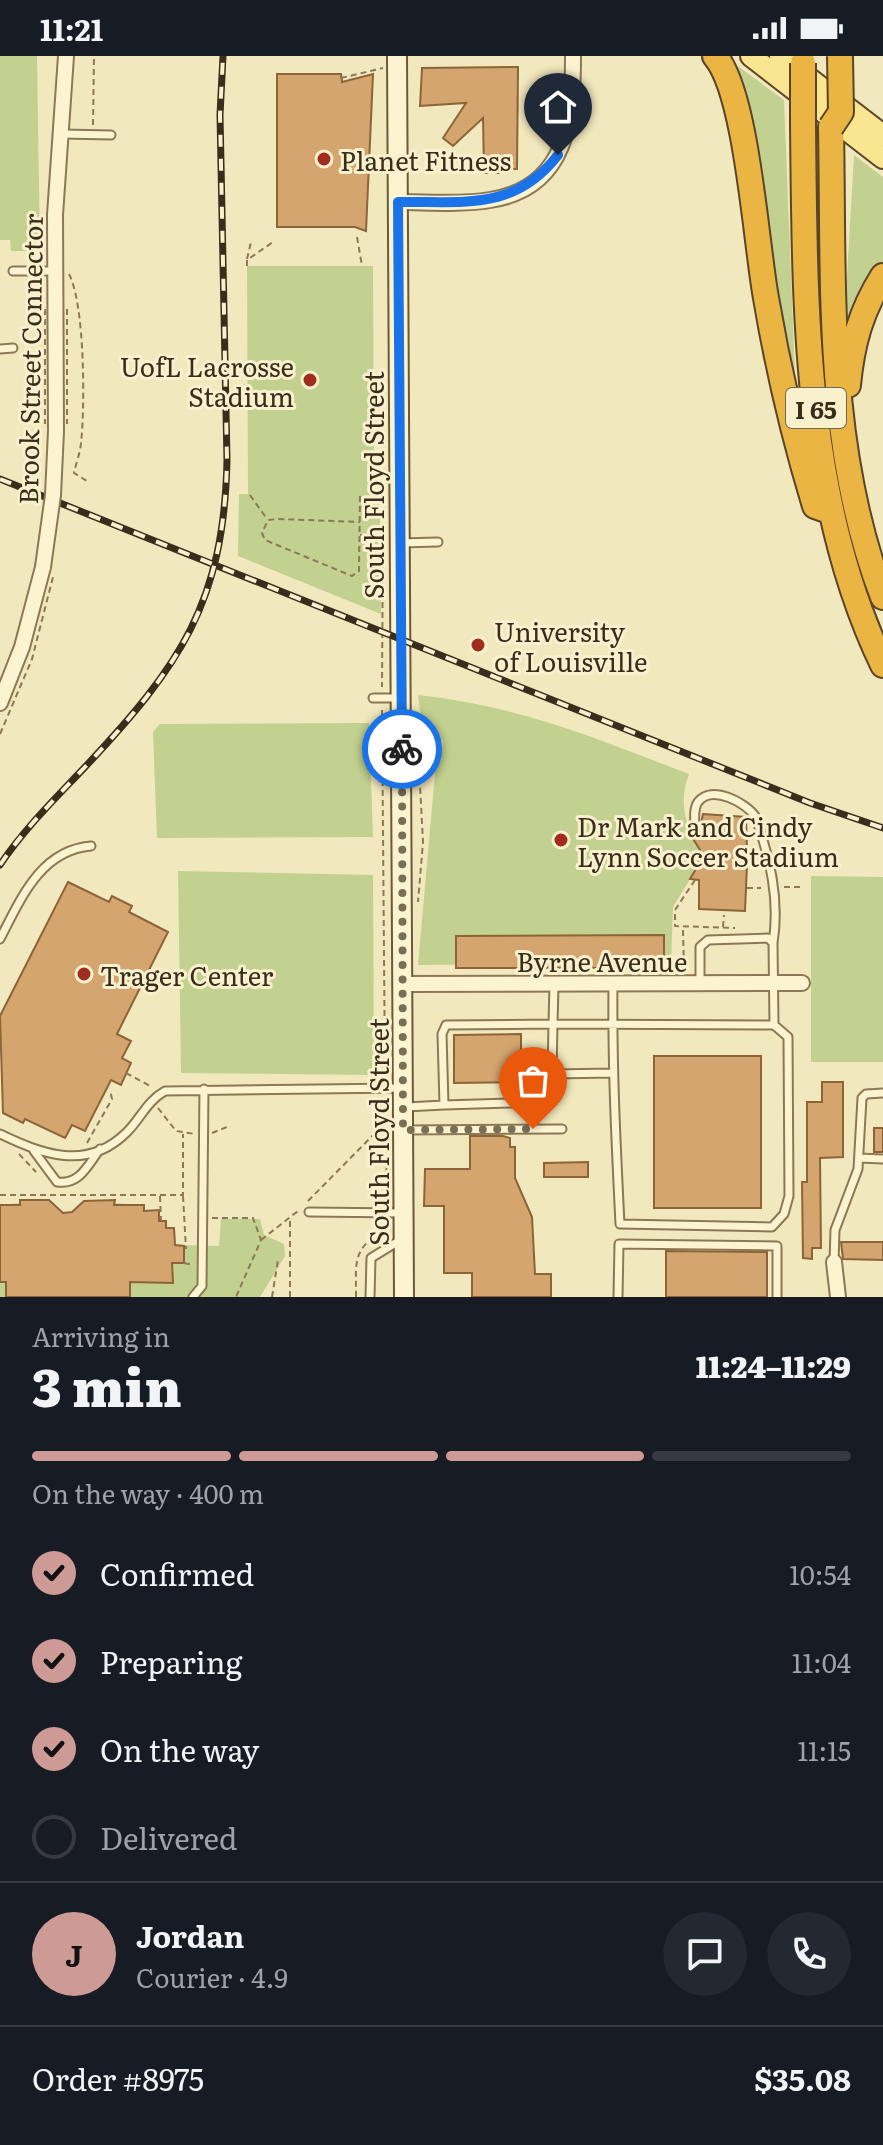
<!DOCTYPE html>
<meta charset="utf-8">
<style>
:root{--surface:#171b24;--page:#242831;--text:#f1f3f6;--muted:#9ea1a6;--line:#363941;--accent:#cd9a95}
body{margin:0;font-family:Literata,serif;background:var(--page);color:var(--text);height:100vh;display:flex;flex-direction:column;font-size:30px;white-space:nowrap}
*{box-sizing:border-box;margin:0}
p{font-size:26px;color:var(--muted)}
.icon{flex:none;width:44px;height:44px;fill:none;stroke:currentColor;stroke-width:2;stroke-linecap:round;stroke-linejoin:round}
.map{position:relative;height:1241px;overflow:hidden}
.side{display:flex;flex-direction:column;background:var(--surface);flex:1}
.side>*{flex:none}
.pin{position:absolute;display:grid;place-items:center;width:68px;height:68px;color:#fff;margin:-82px -34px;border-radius:50% 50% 50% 0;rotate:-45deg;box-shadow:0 0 8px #0007}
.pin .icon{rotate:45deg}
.courier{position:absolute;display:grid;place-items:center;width:80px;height:80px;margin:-40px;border:6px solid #1a73e8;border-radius:50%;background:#fff;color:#222;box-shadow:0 2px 10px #0007}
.summary em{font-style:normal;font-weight:800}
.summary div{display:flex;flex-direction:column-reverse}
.summary{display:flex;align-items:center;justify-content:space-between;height:136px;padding:0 32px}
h1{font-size:52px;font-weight:800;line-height:60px}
.bar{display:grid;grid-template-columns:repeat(4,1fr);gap:12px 8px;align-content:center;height:96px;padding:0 32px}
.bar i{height:10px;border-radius:6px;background:var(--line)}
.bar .active{background:var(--accent)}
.bar p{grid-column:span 4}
.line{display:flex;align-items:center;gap:20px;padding:0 32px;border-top:2px solid var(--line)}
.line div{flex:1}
.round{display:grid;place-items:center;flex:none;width:84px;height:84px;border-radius:42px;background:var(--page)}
ol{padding:0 32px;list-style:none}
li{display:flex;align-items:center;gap:24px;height:88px}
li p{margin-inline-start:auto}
li .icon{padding:8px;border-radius:50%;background:var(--accent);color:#111;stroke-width:4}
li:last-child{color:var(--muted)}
li i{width:44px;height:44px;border:4px solid var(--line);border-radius:50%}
.status{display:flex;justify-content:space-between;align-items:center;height:56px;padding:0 40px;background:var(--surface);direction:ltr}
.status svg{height:22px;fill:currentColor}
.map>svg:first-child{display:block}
.green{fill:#c2d190}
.building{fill:#d4a56f;stroke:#8d6438;stroke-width:2}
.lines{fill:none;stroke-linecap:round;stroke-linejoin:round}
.lane-casing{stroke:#8c7854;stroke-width:11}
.street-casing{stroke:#8c7854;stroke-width:18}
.secondary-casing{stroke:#6d5938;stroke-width:22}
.primary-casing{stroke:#594529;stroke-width:24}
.highway-casing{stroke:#594529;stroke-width:28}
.path{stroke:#8c7854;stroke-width:2;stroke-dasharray:6 4;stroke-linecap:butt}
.lane{stroke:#fcf4d1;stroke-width:7}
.street{stroke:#fcf4d1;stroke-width:14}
.secondary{stroke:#fcf4d1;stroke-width:18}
.primary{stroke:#fae590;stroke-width:20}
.highway{stroke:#ebb544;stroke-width:24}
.rail-casing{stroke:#3a2d1b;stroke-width:7}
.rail{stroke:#f9f1ce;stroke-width:4;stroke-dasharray:12;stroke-linecap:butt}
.street-bridge-casing{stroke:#8c7854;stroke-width:18;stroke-linecap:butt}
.highway-bridge-casing{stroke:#594529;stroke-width:28;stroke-linecap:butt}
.path-bridge{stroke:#8c7854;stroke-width:2;stroke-dasharray:6 4;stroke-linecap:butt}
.street-bridge{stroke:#fcf4d1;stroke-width:14}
.highway-bridge{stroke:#ebb544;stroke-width:24}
.done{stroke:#7a6e54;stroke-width:8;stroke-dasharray:0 14.4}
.route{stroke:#1a73e8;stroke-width:10}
.poi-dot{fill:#a12d1f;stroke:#f9f1ce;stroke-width:3}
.labels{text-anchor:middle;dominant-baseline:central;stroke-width:6;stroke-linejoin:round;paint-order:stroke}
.shield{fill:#f9f1ce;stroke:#736851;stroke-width:2}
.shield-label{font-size:24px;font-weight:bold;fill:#3a2d1b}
.poi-label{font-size:26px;fill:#3a2d1b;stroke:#f9f1ce;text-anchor:start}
.street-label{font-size:26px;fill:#3a2d1b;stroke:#f9f1ce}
</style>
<div class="status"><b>11:21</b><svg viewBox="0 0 49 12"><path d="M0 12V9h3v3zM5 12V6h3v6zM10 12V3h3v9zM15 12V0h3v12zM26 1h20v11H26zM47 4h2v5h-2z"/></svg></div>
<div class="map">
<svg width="883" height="1241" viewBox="0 0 883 1241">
<rect width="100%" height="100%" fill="#f2e8bd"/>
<path class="green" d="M 0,0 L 37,0 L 40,195 L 11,195 L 10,184 L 0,184 Z
M 728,3 L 784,44 L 796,344 Z
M 854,99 L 883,121 L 883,213 L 849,266 L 846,238 Z
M 247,210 L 373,210 L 374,439 L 380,440 L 381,558 L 238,500 L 239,438 L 248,438 Z
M 418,639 C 519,650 595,682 689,718 C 677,749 687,775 704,800 L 673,851 L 671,907 L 418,909 L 437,695 L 442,694 L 443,684 L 423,681 Z
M 369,667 L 373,781 L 157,782 L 153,676 L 160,668 Z
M 178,815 L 373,819 L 374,1019 L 181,1017 Z
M 811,820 L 883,821 L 883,1006 L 811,1006 Z
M 49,1144 L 63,1157 L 72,1156 L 84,1145 L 144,1149 L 145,1155 L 159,1154 L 159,1165 L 166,1165 L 166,1172 L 174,1172 L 176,1189 L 219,1190 L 221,1163 L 260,1163 L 264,1179 L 284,1188 L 285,1200 L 260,1241 L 0,1241 L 0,1149 Z"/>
<path class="building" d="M 518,11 L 517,113 L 499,112 L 500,117 L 484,117 L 483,62 L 453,90 L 443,82 L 466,47 L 420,50 L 422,12 Z
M 277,18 L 341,18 L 342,26 L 373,18 L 366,175 L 355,171 L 277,171 Z
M 703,758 L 746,761 L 747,794 L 754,793 L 754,810 L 747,809 L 745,855 L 699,853 L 699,824 L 690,823 L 699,808 L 700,794 L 687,773 L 699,777 Z
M 68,826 L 109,846 L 112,840 L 132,850 L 129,856 L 168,876 L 117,978 L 131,985 L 122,1002 L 131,1007 L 121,1029 L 111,1024 L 85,1075 L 72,1069 L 65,1082 L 25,1063 L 23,1067 L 3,1057 L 0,960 Z
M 664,879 L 664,912 L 456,912 L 456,880 Z
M 521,978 L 521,1026 L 454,1027 L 454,979 Z
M 654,1000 L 761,1000 L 761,1152 L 654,1152 Z
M 822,1026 L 843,1026 L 843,1101 L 820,1102 L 821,1192 L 812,1192 L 812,1203 L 803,1202 L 802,1126 L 807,1126 L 807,1046 L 822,1046 Z
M 874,1072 L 883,1072 L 883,1096 L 874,1096 Z
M 470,1080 L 503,1080 L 510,1082 L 510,1091 L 515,1091 L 515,1122 L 532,1161 L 535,1218 L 551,1218 L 551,1241 L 472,1241 L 472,1217 L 444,1217 L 444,1150 L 424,1150 L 425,1113 L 470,1113 Z
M 588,1106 L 588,1121 L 544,1121 L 544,1107 Z
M 20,1144 L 49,1144 L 63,1157 L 72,1156 L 84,1145 L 115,1144 L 114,1149 L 144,1149 L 144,1155 L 159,1154 L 159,1165 L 166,1165 L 166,1172 L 174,1172 L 175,1189 L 184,1190 L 184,1207 L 172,1207 L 173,1227 L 130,1226 L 130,1241 L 6,1241 L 6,1226 L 0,1226 L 0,1149 L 20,1149 Z
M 841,1186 L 883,1186 L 883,1204 L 843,1203 Z
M 666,1195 L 767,1196 L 767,1241 L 666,1241 Z"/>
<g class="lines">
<defs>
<path id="lane" d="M 62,78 L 111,79
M 13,215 L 54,215
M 0,293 L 13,292
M 400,487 L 438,486
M 373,642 L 401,642
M 695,772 C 695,764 693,753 698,746 C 712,728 746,747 755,760 C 770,802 780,843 773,887
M 0,883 C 21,842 41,794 91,790
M 700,928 L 700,891 L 708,884 L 768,882 L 773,887 L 774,969
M 554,929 L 553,968 L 774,969 L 788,981 L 789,1140 L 784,1158 L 772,1171 L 620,1168 C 616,1088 612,1008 613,928
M 552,1018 L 613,1017
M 406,1051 L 444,1049 L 442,978 L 446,969 L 553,968 L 552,1018 L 511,1047 L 444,1049
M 405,1074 L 562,1073
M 0,1078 C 42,1098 87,1116 127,1076 C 141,1062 147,1045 165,1035 L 400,1032
M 34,1095 L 57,1126 C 80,1129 88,1109 100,1093
M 859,1102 L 883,1103
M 309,1156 L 403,1157
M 834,1206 L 835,1174 L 858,1113 L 862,1042 L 866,1038 L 883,1037
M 193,1241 L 202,1230 L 204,1033
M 370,1241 L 371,1202 L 402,1183
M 618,1241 L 619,1188 L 777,1190 L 777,1241"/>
<path id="street" d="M 398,146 C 428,146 461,149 490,144 C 568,132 573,63 573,0
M 56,375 L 55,159 L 66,0
M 0,647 L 22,591 L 43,511
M 403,928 L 802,927
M 834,1206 L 838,1241"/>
<path id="secondary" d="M 397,0 L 404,1241"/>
<path id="primary" d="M 751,0 L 883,102
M 780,0 L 883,79"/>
<path id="highway" d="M 715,0 C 747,37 756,188 766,242 C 778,313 794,381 815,450 L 829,455
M 803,67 C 805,247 803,443 883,609
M 831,71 C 834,229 825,391 883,541
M 848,329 C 852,287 861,255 883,220"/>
</defs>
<use href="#lane" class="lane-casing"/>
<use href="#street" class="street-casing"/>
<use href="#secondary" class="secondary-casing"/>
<use href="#primary" class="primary-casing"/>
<use href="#highway" class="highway-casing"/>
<path class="path" d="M 341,22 L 383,12
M 93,69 L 94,0
M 357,181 L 362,210
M 247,203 L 251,186
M 247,210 L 247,204 L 273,186
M 69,218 C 85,249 85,351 81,387 C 80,398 76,407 74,417 L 87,425
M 250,439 L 267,463
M 360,440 L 359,515 L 352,520 L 265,484 L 262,477 L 268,464 L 278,463 L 360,466
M 360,479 L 383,479 L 382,631
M 382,654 L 385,1021
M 417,672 L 423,786 L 418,846
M 695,824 L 675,854 L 675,870 L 735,872
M 784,831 L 800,831
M 747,832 L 761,832
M 723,871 L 724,859
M 683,874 L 684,914
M 126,1017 L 152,1031
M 158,1052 L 176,1075 L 195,1078
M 212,1077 L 227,1071
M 87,1087 L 112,1043 L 110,1034
M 19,1098 L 36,1116
M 0,1139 L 183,1139 L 183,1078
M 160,1140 L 161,1165
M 183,1140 L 186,1193
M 308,1145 L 387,1065 L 386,1051
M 386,1147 L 387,1065
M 212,1162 L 253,1162 L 261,1184 L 236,1241
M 290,1165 L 290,1241
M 261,1184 L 298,1155
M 184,1207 L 193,1209
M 272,1241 L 278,1204
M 356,1241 C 356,1203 352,1194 386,1172 L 386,1165"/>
<use href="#lane" class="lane"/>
<use href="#street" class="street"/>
<use href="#secondary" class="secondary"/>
<use href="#primary" class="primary"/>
<use href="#highway" class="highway"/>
<defs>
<path id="rail" d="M 0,423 L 810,747 L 883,772
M 0,809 C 24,773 55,743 85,711 C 180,610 224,547 227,404 L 220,59 L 223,0"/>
</defs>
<use href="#rail" class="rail-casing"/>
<use href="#rail" class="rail"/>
<defs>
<path id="street-bridge" d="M 43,511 L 53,439 L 56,375"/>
<path id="highway-bridge" d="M 803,7 L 803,67
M 831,71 L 841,56 L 840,0"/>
</defs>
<use href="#street-bridge" class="street-bridge-casing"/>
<use href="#highway-bridge" class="highway-bridge-casing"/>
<path class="path-bridge" d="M 45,253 L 45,368
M 67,253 L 67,368
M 0,678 L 32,603 L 53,521"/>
<use href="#street-bridge" class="street-bridge"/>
<use href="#highway-bridge" class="highway-bridge"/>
</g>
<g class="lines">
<path class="done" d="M 402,693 L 403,1074 L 533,1073"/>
<path class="route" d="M 402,693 L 398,146 C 462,145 514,156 558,99"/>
</g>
<g class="poi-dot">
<circle cx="324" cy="103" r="8"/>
<circle cx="310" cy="324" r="8"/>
<circle cx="478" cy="589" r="8"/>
<circle cx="561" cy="784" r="8"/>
<circle cx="84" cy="918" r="8"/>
</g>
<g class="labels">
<rect class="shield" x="786" y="332" width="60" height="40" rx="6"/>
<g class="shield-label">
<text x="816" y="352">I 65</text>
</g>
<g class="poi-label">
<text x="340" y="103">Planet Fitness</text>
<text x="294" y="309" text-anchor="end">UofL Lacrosse<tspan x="294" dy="30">Stadium</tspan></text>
<text x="494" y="574">University<tspan x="494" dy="30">of Louisville</tspan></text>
<text x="577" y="769">Dr Mark and Cindy<tspan x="577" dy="30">Lynn Soccer Stadium</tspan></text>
<text x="100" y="918">Trager Center</text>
</g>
<g class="street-label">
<text transform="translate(29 303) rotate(-89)">Brook Street Connector</text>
<text transform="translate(372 429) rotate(-90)">South Floyd Street</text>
<text x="602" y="904">Byrne Avenue</text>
<text transform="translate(377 1076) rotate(-90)">South Floyd Street</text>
</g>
</g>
</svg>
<div class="pin" style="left:533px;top:1073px;background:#ea580c"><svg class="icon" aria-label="bag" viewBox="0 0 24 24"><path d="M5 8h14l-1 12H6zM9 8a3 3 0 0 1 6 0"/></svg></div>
<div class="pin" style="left:558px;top:99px;background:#1f2937"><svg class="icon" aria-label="home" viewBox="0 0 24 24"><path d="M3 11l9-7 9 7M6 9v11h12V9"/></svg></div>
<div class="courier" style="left:402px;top:693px"><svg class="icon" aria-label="bike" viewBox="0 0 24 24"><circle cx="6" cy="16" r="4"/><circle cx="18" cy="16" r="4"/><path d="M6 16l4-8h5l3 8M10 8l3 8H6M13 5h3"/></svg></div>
</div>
<section class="side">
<div class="summary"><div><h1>3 min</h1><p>Arriving in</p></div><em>11:24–11:29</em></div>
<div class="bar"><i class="active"></i><i class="active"></i><i class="active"></i><i></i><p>On the way · 400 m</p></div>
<ol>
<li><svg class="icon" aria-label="check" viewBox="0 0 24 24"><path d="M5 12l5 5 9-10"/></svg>Confirmed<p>10:54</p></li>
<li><svg class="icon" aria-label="check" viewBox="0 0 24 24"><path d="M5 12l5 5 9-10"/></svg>Preparing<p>11:04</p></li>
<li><svg class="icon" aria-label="check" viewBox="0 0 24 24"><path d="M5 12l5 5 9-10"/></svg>On the way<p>11:15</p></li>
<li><i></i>Delivered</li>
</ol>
<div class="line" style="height:144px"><b class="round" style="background:var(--accent);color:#111">J</b><div><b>Jordan</b><p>Courier · 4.9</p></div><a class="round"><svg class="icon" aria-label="chat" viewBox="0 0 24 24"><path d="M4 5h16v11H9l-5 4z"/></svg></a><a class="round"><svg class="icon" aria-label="phone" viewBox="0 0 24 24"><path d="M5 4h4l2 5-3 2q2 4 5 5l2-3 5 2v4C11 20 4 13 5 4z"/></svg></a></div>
<div class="line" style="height:104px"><div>Order #8975</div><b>$35.08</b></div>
</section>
